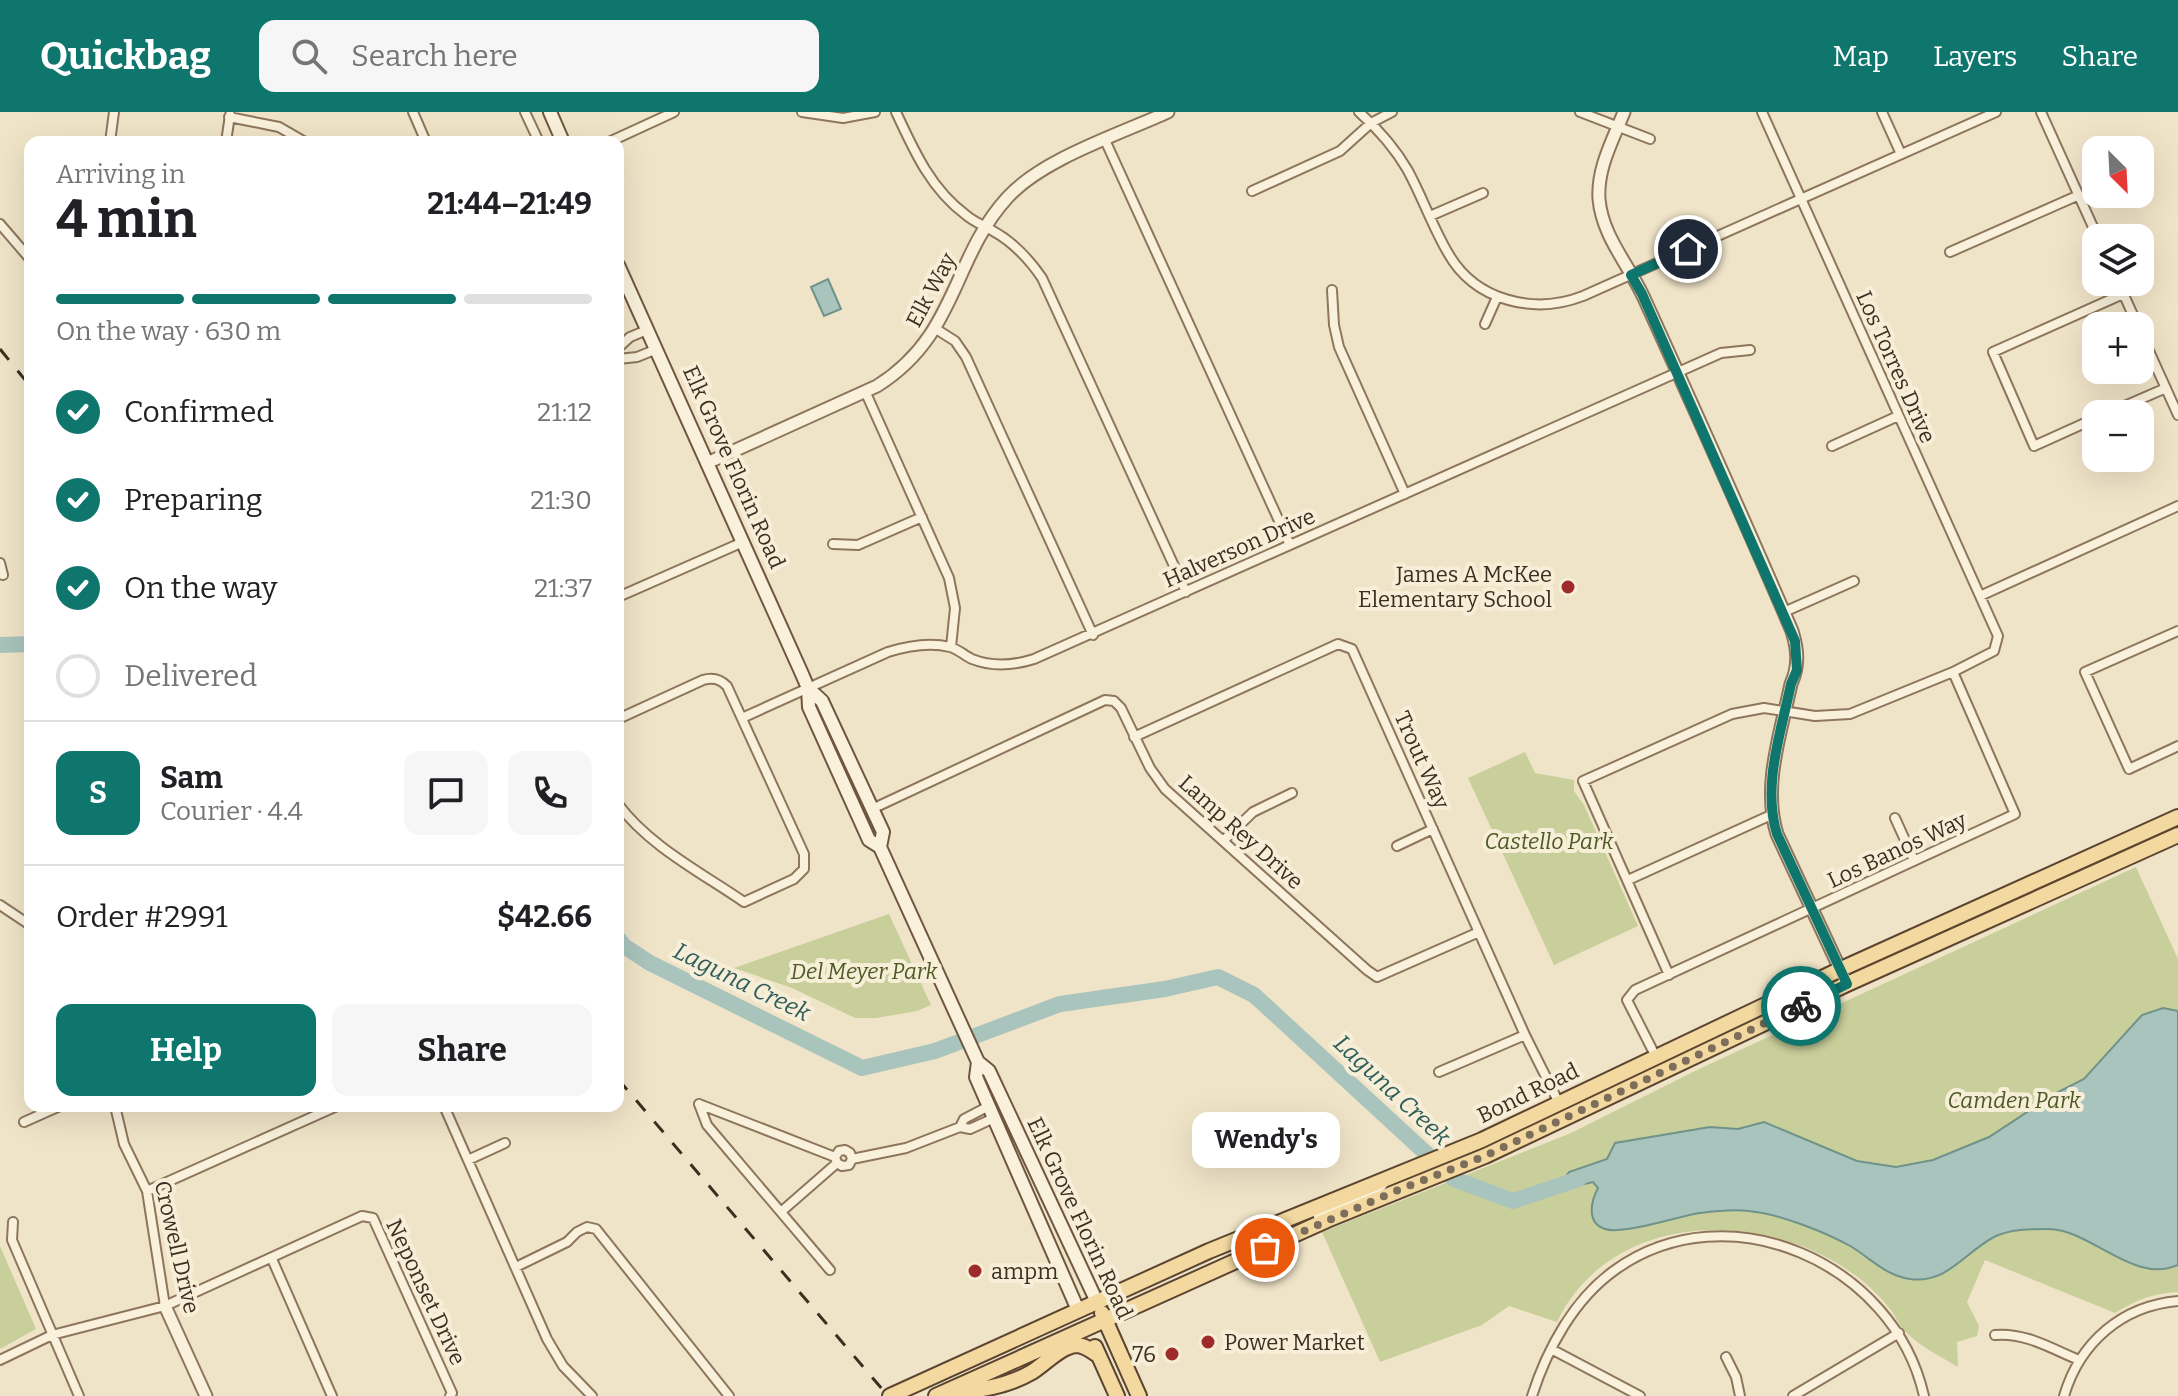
<!DOCTYPE html>
<meta charset="utf-8">
<style>
:root{--surface:#fff;--page:#f6f6f6;--text:#202124;--muted:#757577;--line:#e0e0e0;--accent:#0f766e}
body{margin:0;font-family:Bitter,serif;background:var(--page);color:var(--text);height:100vh;display:flex;flex-direction:column;font-size:30px;white-space:nowrap}
*{box-sizing:border-box;margin:0}
p{font-size:26px;color:var(--muted)}
.icon{flex:none;width:44px;height:44px;fill:none;stroke:currentColor;stroke-width:2;stroke-linecap:round;stroke-linejoin:round}
.map{position:relative;flex:1;overflow:hidden}
.details{position:absolute;left:24px;top:24px;width:600px;height:976px;display:flex;flex-direction:column;background:var(--surface);border-radius:16px;box-shadow:0 8px 32px #0002}
.details>*{flex:none}
.needle{width:52px;rotate:156deg}
.tools{position:absolute;left:2082px;top:24px;display:grid;gap:16px}
.tools a{display:grid;place-items:center;width:72px;height:72px;border-radius:16px;background:var(--surface);box-shadow:0 8px 32px #0002;font-size:40px}
.pin{position:absolute;display:grid;place-items:center;width:68px;height:68px;color:#fff;margin:-34px;border:4px solid #fff;border-radius:50%;box-shadow:0 2px 8px #0007}
.courier{position:absolute;display:grid;place-items:center;width:80px;height:80px;margin:-40px;border:6px solid #0f766e;border-radius:50%;background:#fff;color:#222;box-shadow:0 2px 10px #0007}
.bubble{position:absolute;height:56px;border-radius:16px;background:var(--surface);box-shadow:0 8px 32px #0002;font-size:26px;font-weight:700;line-height:56px;text-align:center}
.headline em{font-style:normal;font-weight:700}
.headline div{display:flex;flex-direction:column-reverse}
.headline{display:flex;align-items:center;justify-content:space-between;height:136px;padding:0 32px}
h1{font-size:52px;font-weight:700;line-height:60px}
.bar{display:grid;grid-template-columns:repeat(4,1fr);gap:12px 8px;align-content:center;height:96px;padding:0 32px}
.bar i{height:10px;border-radius:6px;background:var(--line)}
.bar .selected{background:var(--accent)}
.bar p{grid-column:span 4}
.line{display:flex;align-items:center;gap:20px;padding:0 32px;border-top:2px solid var(--line)}
.line div{flex:1}
.round{display:grid;place-items:center;flex:none;width:84px;height:84px;border-radius:16px;background:var(--page)}
ol{padding:0 32px;list-style:none}
li{display:flex;align-items:center;gap:24px;height:88px}
li p{margin-inline-start:auto}
li .icon{padding:8px;border-radius:50%;background:var(--accent);color:#fff;stroke-width:4}
li:last-child{color:var(--muted)}
li i{width:44px;height:44px;border:4px solid var(--line);border-radius:50%}
.cta{display:flex;gap:16px;margin-top:auto;padding:16px 32px}
.cta a{flex:1;height:92px;border-radius:16px;background:var(--accent);color:#fff;font-size:32px;font-weight:700;line-height:92px;text-align:center}
.cta a+a{background:var(--page);color:var(--text)}
header{display:flex;align-items:center;gap:48px;box-sizing:border-box;height:112px;padding:0 40px;background:var(--accent);color:#fff}
header strong{font-size:38px}
nav{display:flex;gap:44px;margin-inline-start:auto;font-size:28px}
.search{width:560px;height:72px;background:var(--page);display:flex;align-items:center;gap:20px;box-sizing:border-box;padding:0 28px;border-radius:16px;color:var(--muted);font-size:30px}
.map>svg:first-child{display:block}
.green{fill:#c9cf9b}
.water{fill:#a9c4bc;stroke:#6f938a;stroke-width:2}
.lines{fill:none;stroke-linecap:round;stroke-linejoin:round}
.river{stroke:#a9c4bc;stroke-width:16}
.minor-casing{stroke:#8d765c;stroke-width:12}
.tertiary-casing{stroke:#8d765c;stroke-width:15}
.secondary-casing{stroke:#6f573f;stroke-width:16}
.primary-casing{stroke:#5b4430;stroke-width:18}
.minor{stroke:#faf1dc;stroke-width:8}
.tertiary{stroke:#faf1dc;stroke-width:11}
.secondary{stroke:#faf1dc;stroke-width:12}
.primary{stroke:#f3d9a0;stroke-width:14}
.rail{stroke:#3d2e20;stroke-width:3;stroke-dasharray:14 14;stroke-linecap:butt}
.done{stroke:#7c6e5b;stroke-width:8;stroke-dasharray:0 14.4}
.route{stroke:#0f766e;stroke-width:10}
.poi-dot{fill:#9e2a2b;stroke:#f7eed8;stroke-width:3}
.labels{text-anchor:middle;dominant-baseline:central;stroke-width:8;stroke-linejoin:round;paint-order:stroke}
.street-label{font-size:22px;fill:#3d2e20;stroke:#f7eed8}
.poi-label{font-size:22px;fill:#3d2e20;stroke:#f7eed8;text-anchor:end}
.park-label{font-size:22px;font-style:italic;fill:#4d5a26;stroke:#f7eed8}
.water-label{font-size:24px;font-style:italic;fill:#2f5d5a;stroke:#f7eed8}
</style>
<header>
<strong>Quickbag</strong>
<div class="search"><svg class="icon" aria-label="search" viewBox="0 0 24 24"><circle cx="10" cy="10" r="6"/><path d="M15 15l6 6"/></svg>Search here</div>
<nav><a>Map</a><a>Layers</a><a>Share</a></nav>
</header>
<div class="map">
<svg width="2178" height="1284" viewBox="0 0 2178 1284">
<rect width="100%" height="100%" fill="#f0e4c8"/>
<path class="green" d="M 1525,640 L 1535,661 L 1574,668 L 1574,679 L 1584,693 L 1638,814 L 1554,853 L 1468,666 Z
M 2136,755 L 2178,847 L 2178,1180 C 2153,1181 2136,1188 2115,1201 L 1985,1148 L 1967,1190 L 1979,1214 L 1977,1224 L 1957,1230 L 1958,1255 C 1942,1245 1920,1235 1907,1221 C 1901,1216 1897,1208 1893,1201 C 1881,1185 1866,1170 1849,1159 C 1758,1096 1610,1100 1557,1210 L 1509,1194 L 1482,1213 L 1380,1250 L 1322,1120 L 1571,1021 L 1697,958 Z
M 889,802 L 931,893 L 917,899 L 876,906 L 855,906 L 792,876 L 734,856 Z
M 0,1134 L 36,1217 L 0,1237 Z"/>
<path class="water" d="M 828,167 L 841,197 L 824,204 L 811,175 Z
M 2163,896 L 2178,899 L 2178,1153 C 2133,1173 2091,1117 2048,1117 C 2030,1117 2010,1117 1994,1125 C 1964,1141 1947,1172 1910,1167 C 1887,1164 1871,1147 1852,1135 C 1825,1120 1780,1102 1749,1099 C 1734,1097 1715,1099 1700,1101 C 1679,1104 1622,1123 1605,1117 C 1586,1111 1591,1089 1598,1076 L 1593,1070 L 1572,1075 L 1560,1073 L 1569,1060 L 1607,1047 L 1615,1031 L 1710,1015 L 1738,1017 L 1764,1010 L 1857,1049 L 1896,1055 L 1933,1048 L 1989,1025 L 2056,981 L 2084,967 L 2142,903 Z"/>
<g class="lines">
<path class="river" d="M 0,533 L 30,532
M 618,826 L 624,834 L 650,851 L 862,956 L 935,939 L 1060,892 L 1165,877 L 1218,865 L 1254,883 L 1454,1067 L 1513,1089 L 1579,1067"/>
<defs>
<path id="minor" d="M 413,0 L 426,30
M 525,0 L 539,30
M 802,0 L 843,6 L 875,0
M 896,0 C 914,39 931,77 966,103 C 974,110 983,113 993,119 C 1013,130 1029,147 1042,166 L 1186,480
M 1359,0 C 1378,17 1394,35 1407,57 C 1422,84 1432,114 1448,141 C 1475,189 1534,203 1583,184 L 1996,0
M 1580,0 L 1650,27
M 1882,0 L 1901,42
M 2041,0 L 2098,126
M 229,5 L 279,15 L 305,30
M 1105,28 L 1290,433
M 110,30 L 114,0
M 226,30 L 230,3
M 609,30 L 674,0
M 1252,79 L 1340,39 L 1371,11 L 1392,0
M 1430,104 L 1483,81
M 0,112 L 30,147
M 1950,140 L 2079,83
M 2118,170 L 2138,214
M 1332,178 L 1334,213 L 1339,235 L 1405,382
M 1485,212 L 1497,185
M 936,217 L 955,229 L 966,245 L 1093,523
M 2140,219 L 2178,303
M 618,236 L 630,225 L 647,218
M 618,247 L 637,245 L 657,237
M 865,279 L 949,466 L 955,496 L 951,535
M 2106,302 L 2166,276
M 2096,306 L 2034,334 L 1993,240 L 2123,182
M 1832,334 L 1898,304
M 833,432 L 858,433 L 922,405
M 0,451 L 3,463
M 1980,484 L 2178,394
M 618,485 L 743,430
M 1784,500 L 1854,469
M 2178,519 L 2085,560 L 2129,657 L 2178,634
M 742,606 L 888,540 C 907,534 930,530 950,535 C 958,537 965,544 972,547 C 992,555 1015,553 1034,547 L 1721,241 L 1750,238
M 618,607 L 703,568 C 713,565 720,567 727,574 L 804,742 L 804,757 L 794,767 L 744,790 C 702,761 649,734 618,692
M 1134,625 L 1338,532 L 1352,537 L 1525,923 L 1559,991
M 872,697 L 1105,588 L 1114,589 L 1121,596 L 1150,656 L 1165,677 L 1367,858 L 1377,865 L 1479,820
M 1895,706 L 1914,748
M 1223,729 L 1253,700 L 1292,681
M 1397,734 L 1433,717
M 1628,768 L 1771,703
M 0,793 L 30,813
M 1669,863 L 1583,669 L 1732,602 L 1764,596 L 1815,604 L 1850,602 L 1953,560 L 1994,539 L 1998,524 L 1762,0
M 1656,945 L 1627,888 L 1635,878 L 2015,702 L 1953,560
M 1439,960 L 1525,923
M 699,992 L 707,1013 L 830,1158
M 699,992 L 835,1045 L 837,1051 L 842,1054 L 849,1053 L 852,1047 L 850,1041 L 845,1038 L 839,1039 L 835,1045
M 115,994 L 124,1032 L 147,1079 L 165,1194
M 444,994 L 547,1227 L 563,1254 L 592,1284
M 24,1010 L 60,994
M 960,1015 L 964,1007 L 989,994
M 852,1047 L 906,1036 L 960,1015 L 970,1017 L 994,1006
M 468,1048 L 505,1031
M 147,1079 L 337,994
M 782,1099 L 837,1051
M 13,1110 L 12,1128 L 79,1284
M 272,1147 L 332,1284
M 516,1155 L 567,1130 L 577,1120 L 587,1115 L 596,1117 L 729,1284
M 1995,1223 C 2025,1220 2052,1237 2079,1248
M 1553,1238 L 1640,1284
M 1726,1245 L 1736,1265 L 1740,1284
M 0,1248 L 52,1223 L 165,1194 L 362,1104 L 373,1106 L 452,1281 L 450,1284
M 1532,1284 C 1547,1237 1574,1187 1615,1158 C 1728,1077 1894,1151 1924,1284
M 1793,1284 L 1899,1221
M 2064,1284 C 2080,1230 2122,1194 2178,1189"/>
<path id="tertiary" d="M 1624,0 C 1613,28 1597,56 1599,87 C 1602,124 1629,153 1644,186 C 1694,296 1744,407 1792,519 C 1798,538 1799,554 1791,572 C 1781,620 1762,674 1777,722 L 1847,872
M 707,351 L 877,274 C 958,223 951,148 1007,86 C 1042,47 1120,22 1168,0
M 165,1194 L 206,1284"/>
<path id="secondary" d="M 550,0 L 563,30
M 618,153 L 802,562 L 808,576 L 809,595 L 869,728 L 880,735 L 978,950 L 989,959 L 1097,1190
M 808,576 L 822,589 L 883,720 L 880,735
M 978,950 L 976,965 L 1078,1198
M 1320,1104 L 1367,1083 L 1381,1072"/>
<path id="primary" d="M 1102,1201 L 1139,1284
M 1095,1235 L 1117,1284
M 952,1280 C 979,1279 1008,1274 1032,1260 C 1045,1252 1061,1234 1076,1233 C 1085,1233 1092,1239 1099,1244
M 890,1284 L 1209,1139 L 1482,1028 L 1839,858 L 2178,705
M 936,1284 L 1327,1108 L 1485,1044 L 1847,872 L 2178,723"/>
</defs>
<use href="#minor" class="minor-casing"/>
<use href="#tertiary" class="tertiary-casing"/>
<use href="#secondary" class="secondary-casing"/>
<use href="#primary" class="primary-casing"/>
<use href="#minor" class="minor"/>
<use href="#tertiary" class="tertiary"/>
<use href="#secondary" class="secondary"/>
<use href="#primary" class="primary"/>
<path class="rail" d="M 0,237 L 30,274
M 618,967 L 888,1284"/>
</g>
<g class="lines">
<path class="done" d="M 1265,1136 L 1396,1079 L 1485,1044 L 1801,894"/>
<path class="route" d="M 1688,137 L 1631,163 L 1642,182 L 1795,529 L 1797,558 L 1791,572 C 1781,620 1762,674 1777,722 L 1847,872 L 1801,894"/>
</g>
<g class="poi-dot">
<circle cx="1568" cy="475" r="8"/>
<circle cx="975" cy="1159" r="8"/>
<circle cx="1208" cy="1230" r="8"/>
<circle cx="1172" cy="1242" r="8"/>
</g>
<g class="labels">
<g class="street-label">
<text transform="translate(931 178) rotate(-62)">Elk Way</text>
<text transform="translate(1896 255) rotate(66)">Los Torres Drive</text>
<text transform="translate(734 355) rotate(66)">Elk Grove Florin Road</text>
<text transform="translate(1239 436) rotate(-24)">Halverson Drive</text>
<text transform="translate(1422 648) rotate(66)">Trout Way</text>
<text transform="translate(1241 720) rotate(42)">Lamp Rey Drive</text>
<text transform="translate(1897 738) rotate(-25)">Los Banos Way</text>
<text transform="translate(1528 981) rotate(-26)">Bond Road</text>
<text transform="translate(1080 1106) rotate(65)">Elk Grove Florin Road</text>
<text transform="translate(177 1135) rotate(77)">Crowell Drive</text>
<text transform="translate(426 1180) rotate(65)">Neponset Drive</text>
</g>
<g class="poi-label">
<text x="1552" y="462">James A McKee<tspan x="1552" dy="25">Elementary School</tspan></text>
<text x="991" y="1159" text-anchor="start">ampm</text>
<text x="1224" y="1230" text-anchor="start">Power Market</text>
<text x="1156" y="1242">76</text>
</g>
<g class="park-label">
<text x="1549" y="729">Castello Park</text>
<text x="864" y="859">Del Meyer Park</text>
<text x="2014" y="988">Camden Park</text>
</g>
<g class="water-label">
<text transform="translate(742 870) rotate(26)">Laguna Creek</text>
<text transform="translate(1392 978) rotate(43)">Laguna Creek</text>
</g>
</g>
</svg>
<div class="tools">
<a><svg class="needle" viewBox="-14 -14 28 28"><path d="M0-13l5 13h-10z" fill="#e53935"/><path d="M0 13l5-13h-10z" fill="#757577"/></svg></a>
<a><svg class="icon" aria-label="layers" viewBox="0 0 24 24"><path d="M12 4l9 5-9 5-9-5zM3 14l9 5 9-5"/></svg></a>
<a>+</a>
<a>−</a>
</div>
<div class="pin" style="left:1265px;top:1136px;background:#ea580c"><svg class="icon" aria-label="bag" viewBox="0 0 24 24"><path d="M5 8h14l-1 12H6zM9 8a3 3 0 0 1 6 0"/></svg></div>
<div class="pin" style="left:1688px;top:137px;background:#1f2937"><svg class="icon" aria-label="home" viewBox="0 0 24 24"><path d="M3 11l9-7 9 7M6 9v11h12V9"/></svg></div>
<div class="courier" style="left:1801px;top:894px"><svg class="icon" aria-label="bike" viewBox="0 0 24 24"><circle cx="6" cy="16" r="4"/><circle cx="18" cy="16" r="4"/><path d="M6 16l4-8h5l3 8M10 8l3 8H6M13 5h3"/></svg></div>
<div class="bubble" style="left:1192px;top:1000px;width:148px">Wendy's</div>
<section class="details">
<div class="headline"><div><h1>4 min</h1><p>Arriving in</p></div><em>21:44–21:49</em></div>
<div class="bar"><i class="selected"></i><i class="selected"></i><i class="selected"></i><i></i><p>On the way · 630 m</p></div>
<ol>
<li><svg class="icon" aria-label="check" viewBox="0 0 24 24"><path d="M5 12l5 5 9-10"/></svg>Confirmed<p>21:12</p></li>
<li><svg class="icon" aria-label="check" viewBox="0 0 24 24"><path d="M5 12l5 5 9-10"/></svg>Preparing<p>21:30</p></li>
<li><svg class="icon" aria-label="check" viewBox="0 0 24 24"><path d="M5 12l5 5 9-10"/></svg>On the way<p>21:37</p></li>
<li><i></i>Delivered</li>
</ol>
<div class="line" style="height:144px"><b class="round" style="background:var(--accent);color:#fff">S</b><div><b>Sam</b><p>Courier · 4.4</p></div><a class="round"><svg class="icon" aria-label="chat" viewBox="0 0 24 24"><path d="M4 5h16v11H9l-5 4z"/></svg></a><a class="round"><svg class="icon" aria-label="phone" viewBox="0 0 24 24"><path d="M5 4h4l2 5-3 2q2 4 5 5l2-3 5 2v4C11 20 4 13 5 4z"/></svg></a></div>
<div class="line" style="height:104px"><div>Order #2991</div><b>$42.66</b></div>
<div class="cta"><a>Help</a><a>Share</a></div>
</section>
</div>
